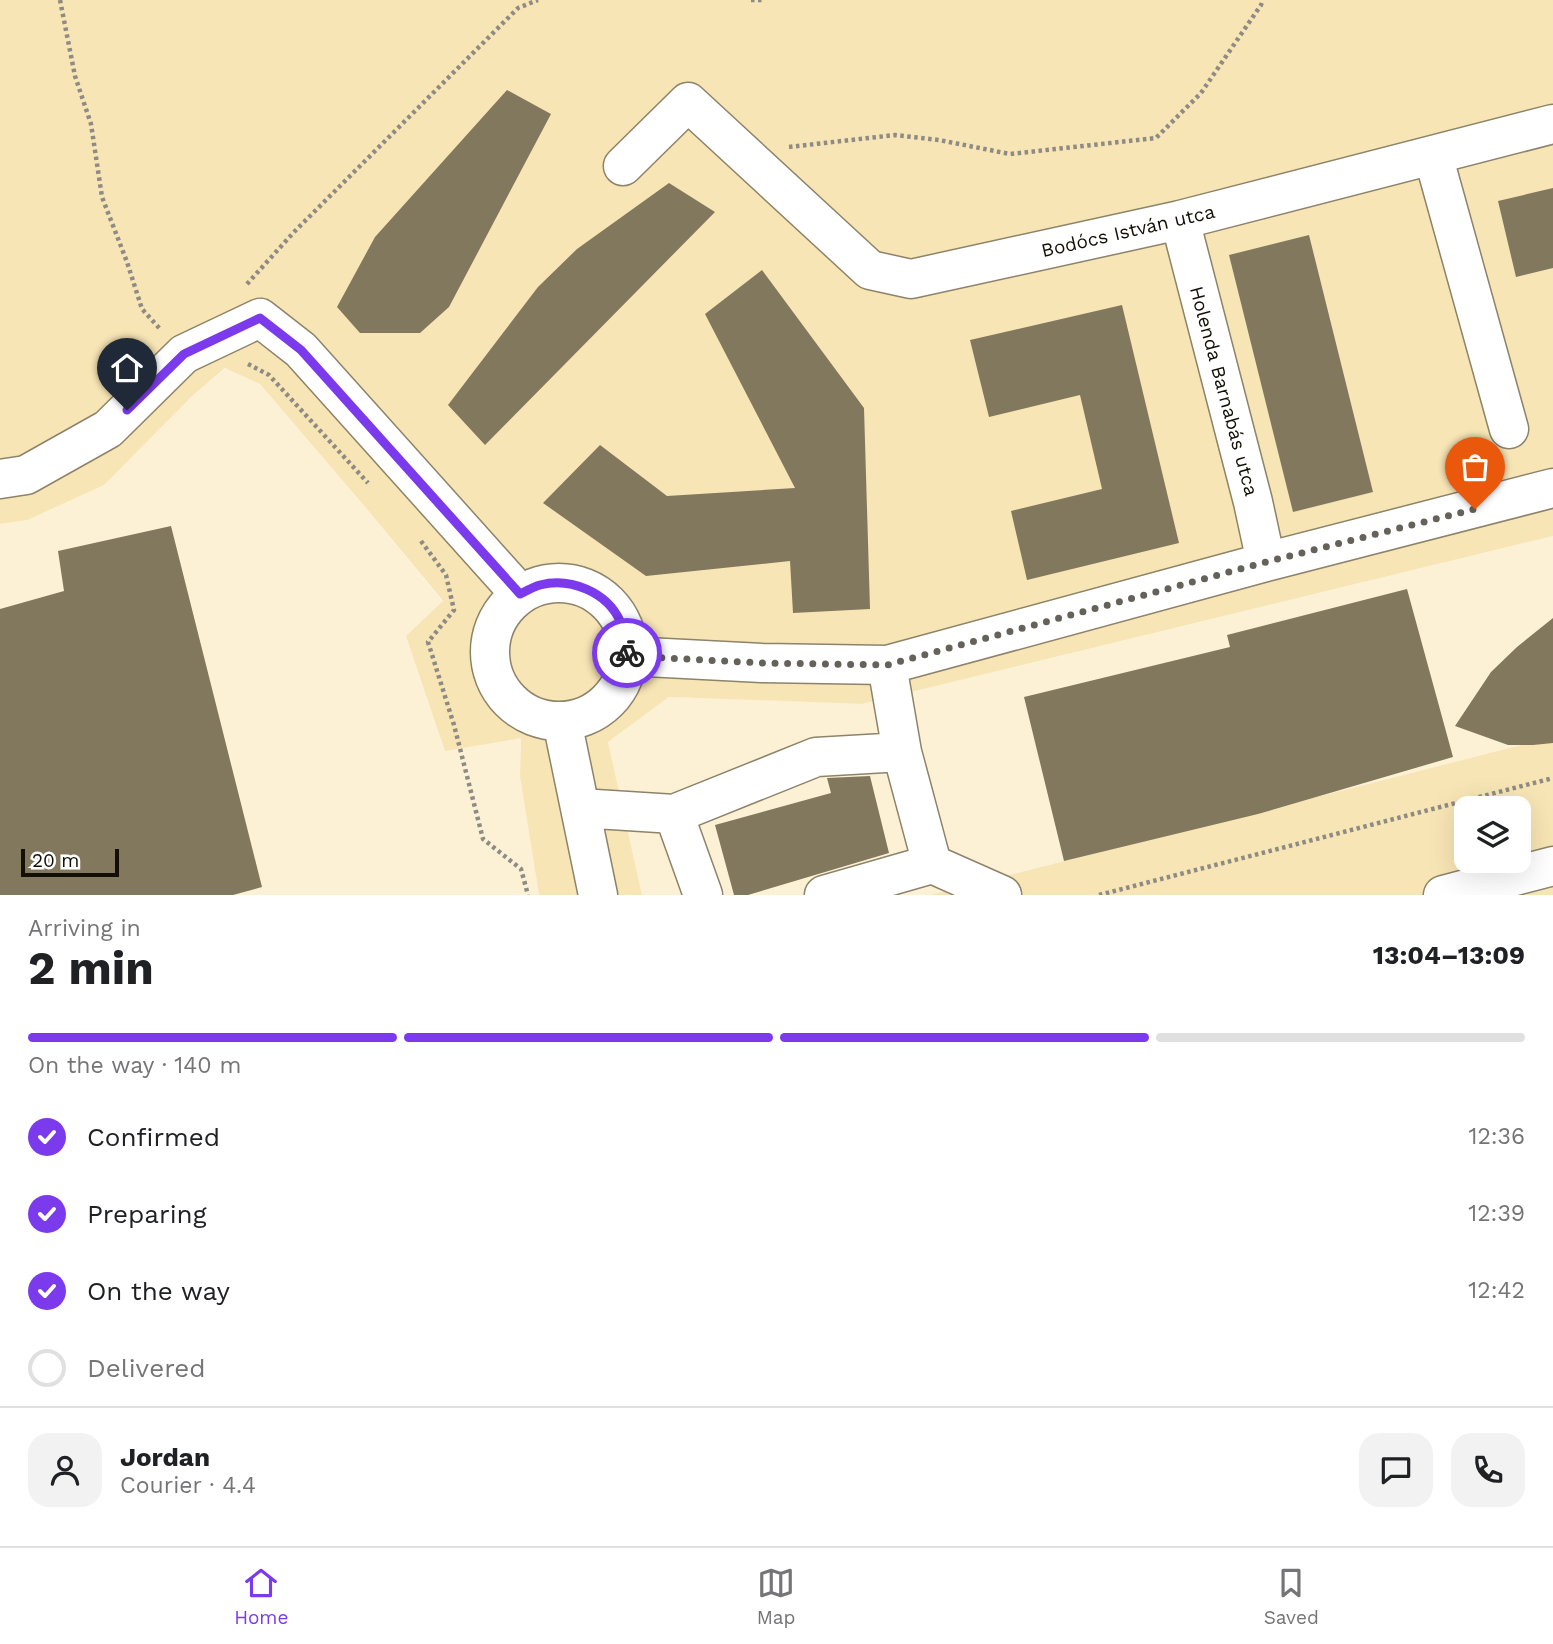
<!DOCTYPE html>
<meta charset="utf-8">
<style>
:root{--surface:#fff;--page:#f2f2f2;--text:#202124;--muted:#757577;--line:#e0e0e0;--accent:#7c3aed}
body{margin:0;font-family:"Work Sans",sans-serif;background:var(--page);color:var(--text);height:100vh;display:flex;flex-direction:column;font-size:26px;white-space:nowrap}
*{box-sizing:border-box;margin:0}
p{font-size:23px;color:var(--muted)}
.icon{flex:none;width:38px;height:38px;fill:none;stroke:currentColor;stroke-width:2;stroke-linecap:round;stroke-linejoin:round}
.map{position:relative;height:895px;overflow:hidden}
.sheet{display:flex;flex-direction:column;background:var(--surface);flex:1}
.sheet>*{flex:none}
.buttons{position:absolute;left:1454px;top:796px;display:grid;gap:14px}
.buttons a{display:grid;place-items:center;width:77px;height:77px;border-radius:14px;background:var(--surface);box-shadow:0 7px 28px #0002;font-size:35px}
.scale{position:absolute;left:21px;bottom:18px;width:98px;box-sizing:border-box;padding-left:7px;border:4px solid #130f06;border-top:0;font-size:19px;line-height:24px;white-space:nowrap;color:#130f06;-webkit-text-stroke:5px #fff;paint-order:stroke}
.pin{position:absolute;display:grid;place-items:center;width:60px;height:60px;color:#fff;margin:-72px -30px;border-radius:50% 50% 50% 0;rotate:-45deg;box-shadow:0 0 7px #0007}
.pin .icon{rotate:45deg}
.courier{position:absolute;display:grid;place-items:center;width:70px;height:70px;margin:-35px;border:5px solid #7c3aed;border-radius:50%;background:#fff;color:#222;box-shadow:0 2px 9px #0007}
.overview em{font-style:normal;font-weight:700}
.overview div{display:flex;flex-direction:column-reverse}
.overview{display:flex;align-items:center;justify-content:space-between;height:119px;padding:0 28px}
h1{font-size:46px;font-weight:700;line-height:52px}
.bar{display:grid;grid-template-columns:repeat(4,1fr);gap:10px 7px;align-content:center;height:84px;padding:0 28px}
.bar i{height:9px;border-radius:5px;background:var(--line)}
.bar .selected{background:var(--accent)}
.bar p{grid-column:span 4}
.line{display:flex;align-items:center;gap:18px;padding:0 28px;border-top:2px solid var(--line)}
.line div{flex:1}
.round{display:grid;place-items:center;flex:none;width:74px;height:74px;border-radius:21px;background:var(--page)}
ol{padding:0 28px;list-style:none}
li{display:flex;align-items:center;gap:21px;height:77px}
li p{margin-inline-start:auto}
li .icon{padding:7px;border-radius:50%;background:var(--accent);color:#fff;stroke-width:4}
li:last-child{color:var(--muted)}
li i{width:38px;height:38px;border:4px solid var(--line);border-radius:50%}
.menu{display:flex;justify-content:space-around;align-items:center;height:98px;border-top:2px solid var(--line);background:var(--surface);font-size:19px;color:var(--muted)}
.menu a{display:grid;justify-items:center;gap:4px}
.menu .selected{color:var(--accent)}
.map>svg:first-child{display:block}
.built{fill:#fdf1d5}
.green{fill:#f8e5b5;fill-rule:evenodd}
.building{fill:#82785e}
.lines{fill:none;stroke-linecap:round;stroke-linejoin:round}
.minor-casing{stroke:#8d836a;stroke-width:41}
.major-casing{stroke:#8d836a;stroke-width:41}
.path{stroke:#8e8b84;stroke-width:4.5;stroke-dasharray:3.5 3.5;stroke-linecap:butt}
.minor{stroke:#fff;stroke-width:38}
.major{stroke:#fff;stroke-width:38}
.done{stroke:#65625a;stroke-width:7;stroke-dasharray:0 12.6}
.route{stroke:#7c3aed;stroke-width:9}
.labels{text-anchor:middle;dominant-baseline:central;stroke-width:5;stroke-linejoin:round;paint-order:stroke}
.street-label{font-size:19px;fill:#130f06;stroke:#fff}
</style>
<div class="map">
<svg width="1553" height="895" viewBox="0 0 1553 895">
<rect width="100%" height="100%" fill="#fdfbf5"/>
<path class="built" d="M 226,368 L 260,384 L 366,508 L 443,602 L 521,738 L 520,777 L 539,895 L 0,895 L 0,524 L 27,520 L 190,398 Z
M 1553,536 L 1553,737 L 930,895 L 642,895 L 608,742 L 669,697 L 862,704 Z"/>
<path class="green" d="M 0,0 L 1553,0 L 1553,536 L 862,704 L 669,697 L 608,742 L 642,895 L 539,895 L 520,777 L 521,738 L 445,751 L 406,636 L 443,601 L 366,508 L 260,384 L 225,368 L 190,398 L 104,485 L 27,520 L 0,524 Z
M 1553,737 L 1553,895 L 930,895 ZM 1466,808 L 1519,808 L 1519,861 L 1466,861 Z"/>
<path class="building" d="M 507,90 L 551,114 L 449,307 L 420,333 L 360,333 L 337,307 L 375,237 Z
M 669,183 L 715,212 L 485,445 L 448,405 L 538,287 L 577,249 Z
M 1553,188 L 1553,268 L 1516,277 L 1498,201 Z
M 1309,235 L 1373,492 L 1293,512 L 1229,255 Z
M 762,270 L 864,408 L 870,609 L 793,613 L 790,561 L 646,576 L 543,503 L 600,445 L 667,496 L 795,488 L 705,314 Z
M 1122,305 L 1179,543 L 1027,580 L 1011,511 L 1102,489 L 1080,395 L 989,417 L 970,340 Z
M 171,526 L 262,887 L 233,895 L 0,895 L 0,609 L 64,591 L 58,551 Z
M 1407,589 L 1453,757 L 1258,814 L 1064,861 L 1024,697 L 1230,647 L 1227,635 Z
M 1553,618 L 1553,743 L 1533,745 L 1508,745 L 1455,726 L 1491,672 L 1517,647 Z
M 870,776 L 889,853 L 748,895 L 734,895 L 715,825 L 831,793 L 827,778 Z"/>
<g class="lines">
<defs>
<path id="minor" d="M 1433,155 L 1509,429
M 623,166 L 688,102 L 870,270 L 911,279 L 1180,220 L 1553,124
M 1180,220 L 1253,502 L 1266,562
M 0,479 L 26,475 L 108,429 L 184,354 L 260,318 L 301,350 L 520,594
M490 652a69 69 0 1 1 138 0a69 69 0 1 1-138 0Z
M 627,656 L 762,663 L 887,665 L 1266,562 L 1553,488
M 887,665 L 902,752 L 932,864
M 562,721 L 598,895
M 580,808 L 674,814 L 816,757 L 902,752
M 674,814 L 703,895
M 824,895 L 932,864 L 1002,895"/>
<path id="major" d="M 1443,895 L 1553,866"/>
</defs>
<use href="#minor" class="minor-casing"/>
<use href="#major" class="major-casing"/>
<path class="path" d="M 60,0 L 75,76 L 91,124 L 102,197 L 127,262 L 142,309 L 161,330
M 751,0 L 763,0
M 789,147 L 895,135 L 939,140 L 1010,154 L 1156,138 L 1201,93 L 1261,5 L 1263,0
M 247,284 L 294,232 L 518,8 L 538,0
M 248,364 L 269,375 L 368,483
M 421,541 L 446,575 L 454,610 L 428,642 L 454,725 L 483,839 L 521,869 L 528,895
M 1099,895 L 1553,778"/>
<use href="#minor" class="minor"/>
<use href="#major" class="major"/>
</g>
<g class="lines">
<path class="done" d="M 627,653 L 627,656 L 762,663 L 887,665 L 1266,562 L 1475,509"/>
<path class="route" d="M 127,410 L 184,354 L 260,318 L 301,350 L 520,594 C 526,591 533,587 540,585 C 570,577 607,592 620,621 C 625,631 626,642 627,653"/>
</g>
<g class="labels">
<g class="street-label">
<text transform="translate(1128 231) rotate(-13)">Bodócs István utca</text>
<text transform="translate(1224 391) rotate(75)">Holenda Barnabás utca</text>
</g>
</g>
</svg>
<div class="buttons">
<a><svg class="icon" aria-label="layers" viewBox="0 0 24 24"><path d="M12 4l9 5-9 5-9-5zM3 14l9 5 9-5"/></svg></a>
</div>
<div class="scale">20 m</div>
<div class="pin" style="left:1475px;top:509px;background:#ea580c"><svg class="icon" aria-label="bag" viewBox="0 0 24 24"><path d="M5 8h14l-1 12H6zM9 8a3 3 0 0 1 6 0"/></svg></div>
<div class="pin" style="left:127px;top:410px;background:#1f2937"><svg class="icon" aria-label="home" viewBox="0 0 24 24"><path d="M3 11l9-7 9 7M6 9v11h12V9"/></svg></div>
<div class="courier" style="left:627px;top:653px"><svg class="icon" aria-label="bike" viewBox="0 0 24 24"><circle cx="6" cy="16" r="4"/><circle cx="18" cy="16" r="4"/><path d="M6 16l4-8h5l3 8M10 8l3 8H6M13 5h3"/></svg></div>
</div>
<section class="sheet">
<div class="overview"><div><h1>2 min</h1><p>Arriving in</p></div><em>13:04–13:09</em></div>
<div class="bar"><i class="selected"></i><i class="selected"></i><i class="selected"></i><i></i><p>On the way · 140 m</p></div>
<ol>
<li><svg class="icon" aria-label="check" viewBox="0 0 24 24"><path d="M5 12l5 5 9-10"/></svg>Confirmed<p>12:36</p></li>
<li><svg class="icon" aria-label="check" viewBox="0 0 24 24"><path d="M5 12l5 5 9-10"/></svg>Preparing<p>12:39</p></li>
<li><svg class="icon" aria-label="check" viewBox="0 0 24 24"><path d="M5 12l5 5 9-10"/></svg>On the way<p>12:42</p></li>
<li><i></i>Delivered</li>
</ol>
<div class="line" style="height:126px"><a class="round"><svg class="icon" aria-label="person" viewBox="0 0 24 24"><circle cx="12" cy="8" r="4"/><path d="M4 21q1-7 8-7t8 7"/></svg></a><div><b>Jordan</b><p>Courier · 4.4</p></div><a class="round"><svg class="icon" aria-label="chat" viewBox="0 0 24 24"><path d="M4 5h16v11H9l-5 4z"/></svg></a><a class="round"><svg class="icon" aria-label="phone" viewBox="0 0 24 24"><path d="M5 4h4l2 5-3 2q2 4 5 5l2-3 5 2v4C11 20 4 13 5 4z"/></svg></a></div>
</section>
<nav class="menu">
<a class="selected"><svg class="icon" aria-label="home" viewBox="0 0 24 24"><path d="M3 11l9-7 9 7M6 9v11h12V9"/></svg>Home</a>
<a><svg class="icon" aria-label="map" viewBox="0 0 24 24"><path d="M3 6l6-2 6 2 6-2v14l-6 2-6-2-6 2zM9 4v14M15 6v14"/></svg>Map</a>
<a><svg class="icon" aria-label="saved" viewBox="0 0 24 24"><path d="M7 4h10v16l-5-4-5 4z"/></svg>Saved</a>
</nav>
